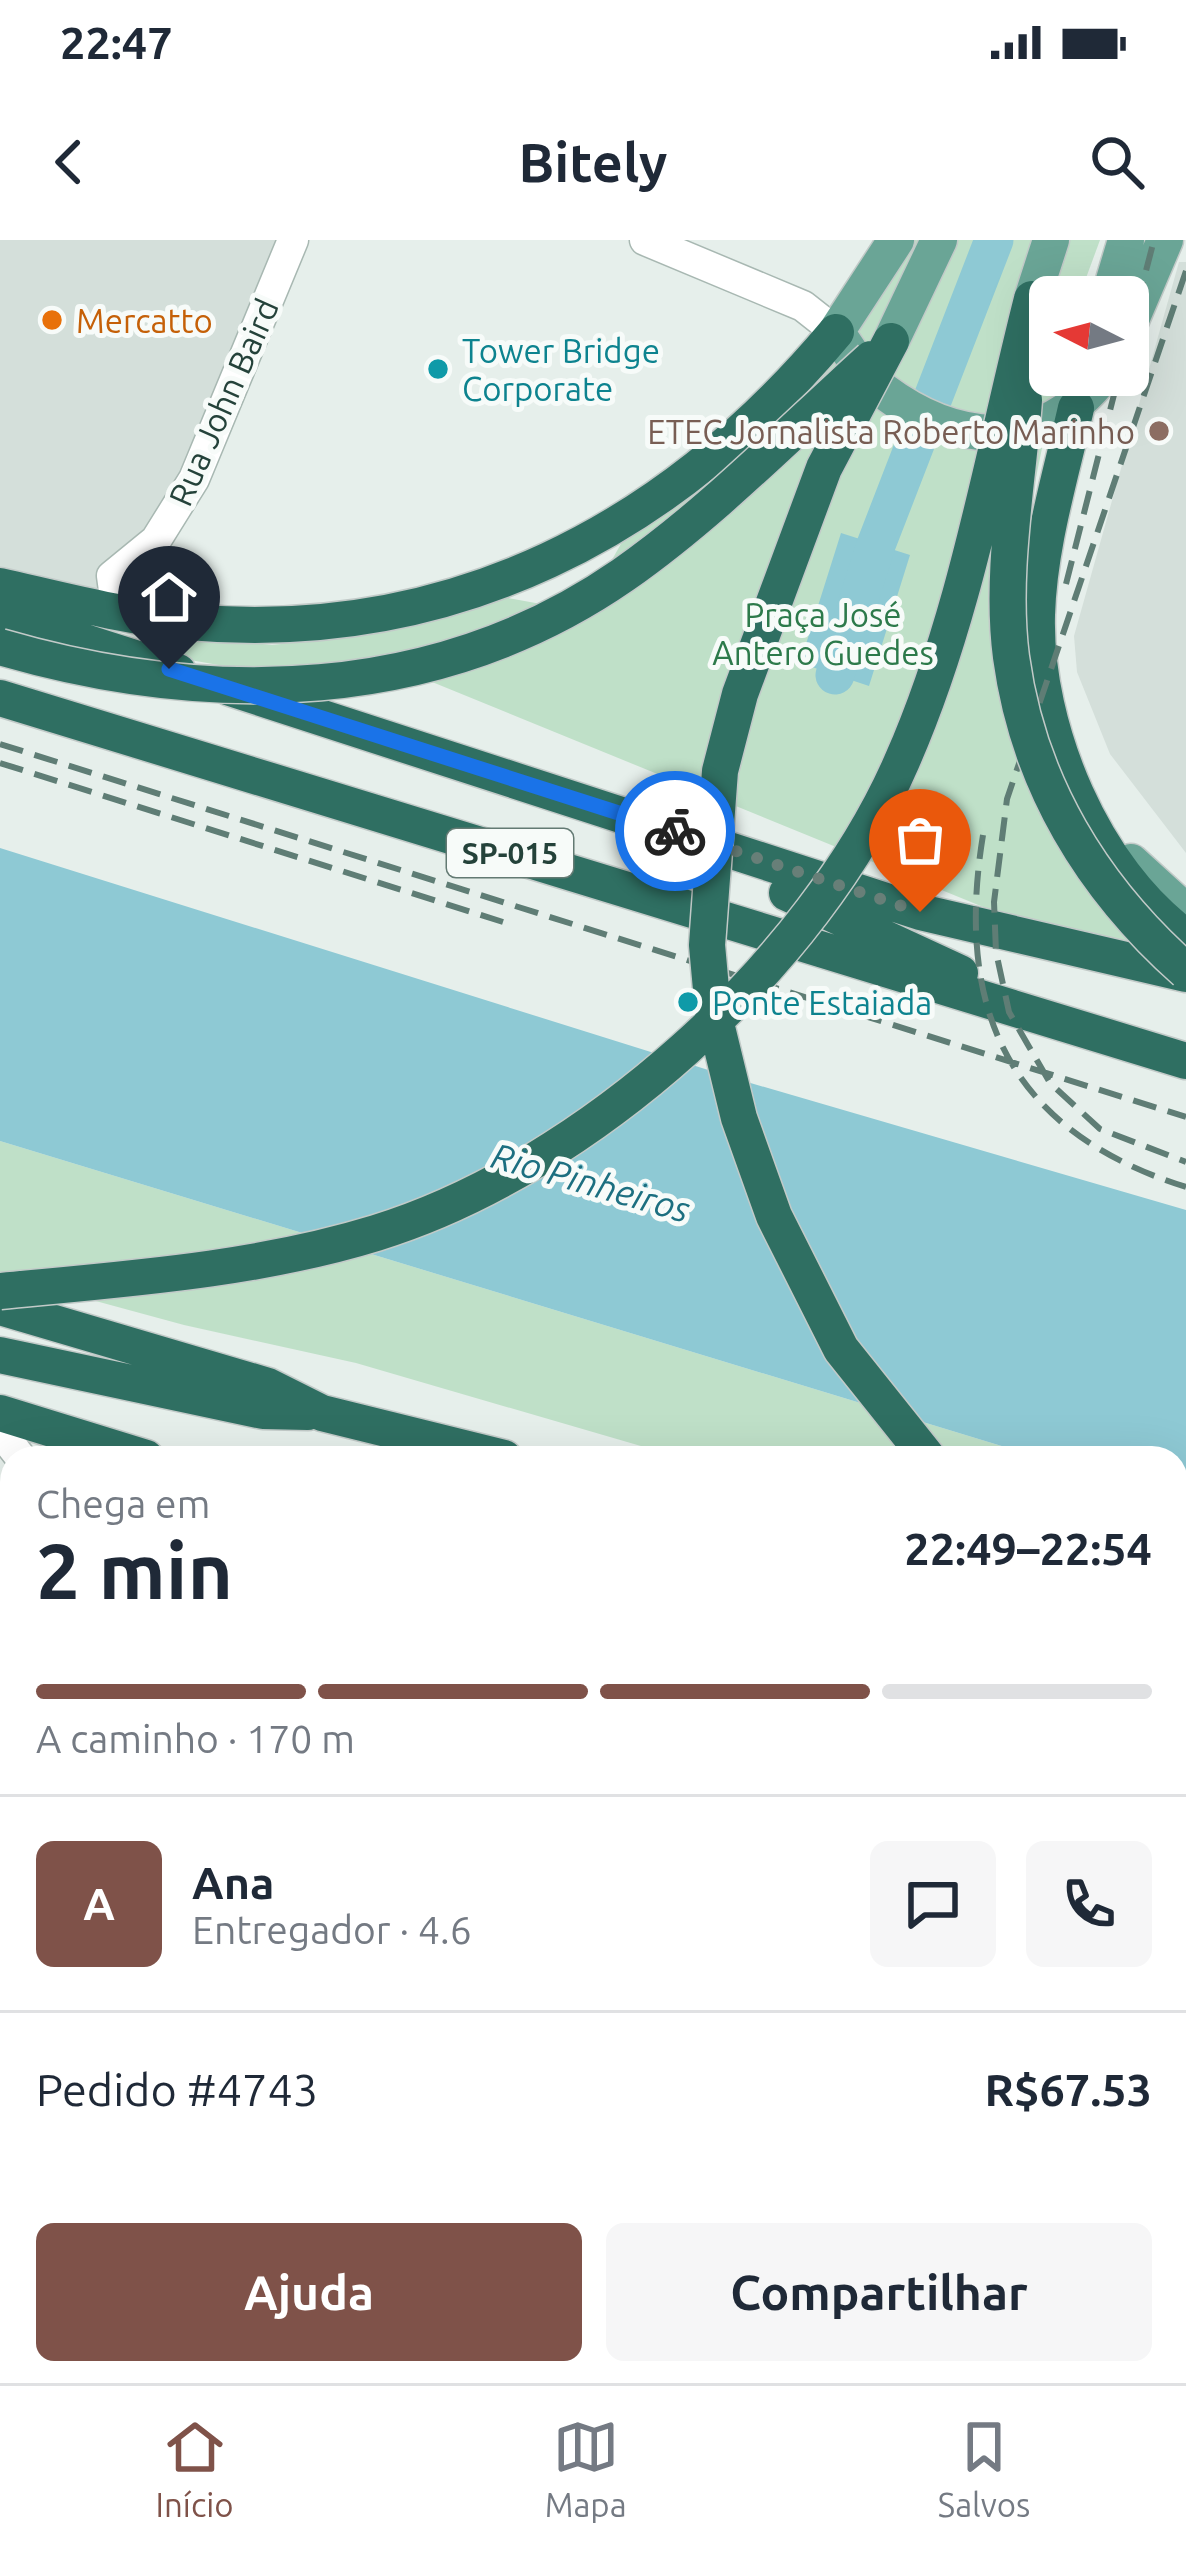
<!DOCTYPE html>
<html lang="pt">
<meta charset="utf-8">
<style>
:root{--surface:#fff;--page:#f6f6f7;--text:#1f2937;--muted:#747a83;--line:#e0e1e3;--accent:#7f5249}
body{margin:0;font-family:Ubuntu,sans-serif;background:var(--page);color:var(--text);height:100vh;display:flex;flex-direction:column;font-size:45px;white-space:nowrap}
*{box-sizing:border-box;margin:0}
p{font-size:39px;color:var(--muted)}
.icon{flex:none;width:66px;height:66px;fill:none;stroke:currentColor;stroke-width:2;stroke-linecap:round;stroke-linejoin:round}
.map{position:relative;flex:1;overflow:hidden}
.panel{position:absolute;left:0px;top:1206px;width:1188px;height:939px;display:flex;flex-direction:column;background:var(--surface);border-radius:36px 36px 0 0;box-shadow:0 12px 48px #0002}
.panel>*{flex:none}
.needle{width:78px;rotate:276deg}
.buttons{position:absolute;left:1029px;top:36px;display:grid;gap:24px}
.buttons a{display:grid;place-items:center;width:120px;height:120px;border-radius:18px;background:var(--surface);box-shadow:0 12px 48px #0002;font-size:60px}
.pin{position:absolute;display:grid;place-items:center;width:102px;height:102px;color:#fff;margin:-123px -51px;border-radius:50% 50% 50% 0;rotate:-45deg;box-shadow:0 0 12px #0007}
.pin .icon{rotate:45deg}
.courier{position:absolute;display:grid;place-items:center;width:120px;height:120px;margin:-60px;border:9px solid #1a73e8;border-radius:50%;background:#fff;color:#222;box-shadow:0 3px 15px #0007}
.head em{font-style:normal;font-weight:700}
.head div{display:flex;flex-direction:column-reverse}
.head{display:flex;align-items:center;justify-content:space-between;height:204px;padding:0 36px}
h1{font-size:78px;font-weight:700;line-height:90px}
.bar{display:grid;grid-template-columns:repeat(4,1fr);gap:18px 12px;align-content:center;height:144px;padding:0 36px}
.bar i{height:15px;border-radius:9px;background:var(--line)}
.bar .active{background:var(--accent)}
.bar p{grid-column:span 4}
.line{display:flex;align-items:center;gap:30px;padding:0 36px;border-top:3px solid var(--line)}
.line div{flex:1}
.round{display:grid;place-items:center;flex:none;width:126px;height:126px;border-radius:18px;background:var(--page)}
.cta{display:flex;gap:24px;margin-top:auto;padding:24px 36px}
.cta a{flex:1;height:138px;border-radius:18px;background:var(--accent);color:#fff;font-size:48px;font-weight:700;line-height:138px;text-align:center}
.cta a+a{background:var(--page);color:var(--text)}
.status{display:flex;justify-content:space-between;align-items:center;height:84px;padding:0 60px;background:var(--surface);direction:ltr}
.status svg{height:33px;fill:currentColor}
header{display:flex;justify-content:space-between;align-items:center;height:156px;padding:0 36px;background:var(--surface);font-size:54px;font-weight:700}
.dock{display:flex;justify-content:space-around;align-items:center;height:168px;border-top:3px solid var(--line);background:var(--surface);font-size:33px;color:var(--muted)}
.dock a{display:grid;justify-items:center;gap:6px}
.dock .active{color:var(--accent)}
.map>svg:first-child{display:block}
.built{fill:#d4dfda}
.green{fill:#bfe0c8}
.water{fill:#8ec9d4}
.lines{fill:none;stroke-linecap:round;stroke-linejoin:round}
.river{stroke:#8ec9d4;stroke-width:39}
.minor-casing{stroke:#a8b8b2;stroke-width:33}
.major-casing{stroke:#c2cac8;stroke-width:39}
.highway-casing{stroke:#c2cac8;stroke-width:39}
.minor{stroke:#fff;stroke-width:30}
.major{stroke:#6aa596;stroke-width:36}
.highway{stroke:#2f6f62;stroke-width:36}
.rail{stroke:#5f7d75;stroke-width:6;stroke-dasharray:24 12;stroke-linecap:butt}
.highway-bridge-casing{stroke:#c2cac8;stroke-width:39;stroke-linecap:butt}
.highway-bridge{stroke:#2f6f62;stroke-width:36}
.done{stroke:#687f78;stroke-width:12;stroke-dasharray:0 21.6}
.route{stroke:#1a73e8;stroke-width:15}
.food-dot{fill:#e8710a;stroke:#f7fbf9;stroke-width:4.5}
.culture-dot{fill:#0f9aa8;stroke:#f7fbf9;stroke-width:4.5}
.education-dot{fill:#8d6e63;stroke:#f7fbf9;stroke-width:4.5}
.labels{text-anchor:middle;dominant-baseline:central;stroke-width:10;stroke-linejoin:round;paint-order:stroke}
.shield{fill:#f7fbf9;stroke:#637a73;stroke-width:3}
.shield-label{font-size:30px;font-weight:bold;fill:#24423a}
.food-label{font-size:33px;fill:#c56008;stroke:#f7fbf9;text-anchor:start}
.culture-label{font-size:33px;fill:#0d838f;stroke:#f7fbf9;text-anchor:start}
.street-label{font-size:33px;fill:#24423a;stroke:#f7fbf9}
.education-label{font-size:33px;fill:#785e54;stroke:#f7fbf9;text-anchor:end}
.park-label{font-size:33px;fill:#2d7a4b;stroke:#f7fbf9}
.water-label{font-size:36px;font-style:italic;fill:#1c6f80;stroke:#f7fbf9}
</style>
<div class="status"><b>22:47</b><svg viewBox="0 0 49 12"><path d="M0 12V9h3v3zM5 12V6h3v6zM10 12V3h3v9zM15 12V0h3v12zM26 1h20v11H26zM47 4h2v5h-2z"/></svg></div>
<header><svg class="icon" aria-label="back" viewBox="0 0 24 24"><path d="M15 5l-7 7 7 7"/></svg>Bitely<svg class="icon" aria-label="search" viewBox="0 0 24 24"><circle cx="10" cy="10" r="6"/><path d="M15 15l6 6"/></svg></header>
<div class="map">
<svg width="1186" height="2143" viewBox="0 0 1186 2143">
<rect width="100%" height="100%" fill="#e6efeb"/>
<path class="built" d="M 0,0 L 293,0 L 194,239 L 113,360 L 0,338 Z
M 1179,22 L 1186,22 L 1186,613 L 1110,514 L 1077,432 L 1074,396 Z"/>
<path class="green" d="M 892,0 L 1100,0 L 1079,57 L 1050,57 L 1050,135 L 1057,135 L 1023,301 L 1019,395 L 1149,711 L 993,671 L 388,424 L 276,435 L 150,413 L 150,391 L 272,405 L 371,394 L 503,357 L 541,364 L 604,334 L 622,302 L 684,258 Z
M 0,901 L 1041,1218 L 682,1218 L 356,1123 L 184,1085 L 0,1035 Z
M 1176,1260 L 1186,1264 L 1186,1372 L 1176,1368 Z
M 938,2133 L 1071,2133 L 1077,2143 L 893,2143 Z"/>
<path class="water" d="M 841,293 L 910,315 L 869,446 L 800,423 Z
M 0,608 L 737,839 L 1186,970 L 1186,1264 L 1176,1260 L 1176,1218 L 1041,1218 L 0,901 Z"/>
<g class="lines">
<path class="river" d="M 835,435 L 876,305 L 994,0"/>
<defs>
<path id="minor" d="M 645,0 L 803,66 L 836,92
M 117,372 L 112,336 L 156,300 L 194,239 L 293,0
M 0,1191 L 21,1218
M 0,1344 L 12,1325
M 0,1398 L 12,1380
M 1176,1679 L 1186,1674
M 1176,1950 L 1186,1948
M 511,2133 L 524,2143
M 0,2143 L 83,2133"/>
<path id="major" d="M 896,0 L 836,92 C 850,111 863,136 882,150 C 957,206 1043,213 1103,135
M 1109,57 L 1126,0
M 1032,59 L 1051,0
M 1128,87 L 1165,0
M 891,101 L 939,0
M 1131,622 L 1186,672"/>
<path id="highway" d="M 1076,168 C 1061,235 1039,305 1037,375 C 1034,488 1094,631 1186,697
M 0,346 C 62,360 125,377 188,382 C 451,405 670,291 836,92
M 0,375 L 178,432
M 230,448 L 920,672 L 1186,734
M 0,458 L 1186,821
M 787,653 L 960,733
M 0,1067 L 268,1146 L 322,1173 L 504,1218
M 0,1115 L 263,1171 L 308,1172
M 0,1173 L 146,1218
M 1176,1438 L 1186,1444
M 1176,1487 L 1186,1492
M 1176,1523 L 1186,1526
M 1176,1565 L 1186,1569"/>
</defs>
<use href="#minor" class="minor-casing"/>
<use href="#major" class="major-casing"/>
<use href="#highway" class="highway-casing"/>
<use href="#minor" class="minor"/>
<use href="#major" class="major"/>
<use href="#highway" class="highway"/>
<path class="rail" d="M 1186,31 L 1007,559 L 994,662 L 996,712 L 1009,772 L 1050,843 L 1100,889 L 1186,922
M 1128,100 L 1154,0
M 1066,344 L 1119,135
M 0,504 L 1186,877
M 0,523 L 503,682
M 983,595 C 954,773 1011,892 1186,947"/>
<defs>
<path id="highway-bridge" d="M 891,101 L 824,228 L 740,454 L 720,531 L 707,705 L 713,771 L 739,878 L 774,976 L 841,1109 L 928,1218
M 1024,160 C 1018,243 1000,334 1011,417 C 1028,543 1092,648 1186,731
M 0,407 C 209,468 437,464 623,335 C 713,272 789,193 871,119
M 0,1051 C 125,1039 256,1030 376,993 C 587,928 814,724 902,521 C 966,376 993,212 1032,59"/>
</defs>
<use href="#highway-bridge" class="highway-bridge-casing"/>
<use href="#highway-bridge" class="highway-bridge"/>
</g>
<g class="lines">
<path class="done" d="M 675,591 L 920,672"/>
<path class="route" d="M 169,429 L 675,591"/>
</g>
<circle class="food-dot" cx="52" cy="80" r="12"/>
<g class="culture-dot">
<circle cx="438" cy="129" r="12"/>
<circle cx="688" cy="762" r="12"/>
</g>
<circle class="education-dot" cx="1159" cy="191" r="12"/>
<g class="labels">
<rect class="shield" x="447" y="589" width="126" height="48" rx="9"/>
<g class="shield-label">
<text x="510" y="613">SP-015</text>
</g>
<g class="food-label">
<text x="76" y="80">Mercatto</text>
</g>
<g class="culture-label">
<text x="462" y="110">Tower Bridge<tspan x="462" dy="38">Corporate</tspan></text>
<text x="712" y="762">Ponte Estaiada</text>
</g>
<g class="street-label">
<text transform="translate(223 162) rotate(-66)">Rua John Baird</text>
</g>
<g class="education-label">
<text x="1135" y="191">ETEC Jornalista Roberto Marinho</text>
</g>
<g class="park-label">
<text x="823" y="374">Praça José<tspan x="823" dy="38">Antero Guedes</tspan></text>
</g>
<g class="water-label">
<text transform="translate(591 942) rotate(16)">Rio Pinheiros</text>
</g>
</g>
</svg>
<div class="buttons">
<a><svg class="needle" viewBox="-14 -14 28 28"><path d="M0-13l5 13h-10z" fill="#e53935"/><path d="M0 13l5-13h-10z" fill="#747a83"/></svg></a>
</div>
<div class="pin" style="left:920px;top:672px;background:#ea580c"><svg class="icon" aria-label="bag" viewBox="0 0 24 24"><path d="M5 8h14l-1 12H6zM9 8a3 3 0 0 1 6 0"/></svg></div>
<div class="pin" style="left:169px;top:429px;background:#1f2937"><svg class="icon" aria-label="home" viewBox="0 0 24 24"><path d="M3 11l9-7 9 7M6 9v11h12V9"/></svg></div>
<div class="courier" style="left:675px;top:591px"><svg class="icon" aria-label="bike" viewBox="0 0 24 24"><circle cx="6" cy="16" r="4"/><circle cx="18" cy="16" r="4"/><path d="M6 16l4-8h5l3 8M10 8l3 8H6M13 5h3"/></svg></div>
<section class="panel">
<div class="head"><div><h1>2 min</h1><p>Chega em</p></div><em>22:49–22:54</em></div>
<div class="bar"><i class="active"></i><i class="active"></i><i class="active"></i><i></i><p>A caminho · 170 m</p></div>
<div class="line" style="height:216px"><b class="round" style="background:var(--accent);color:#fff">A</b><div><b>Ana</b><p>Entregador · 4.6</p></div><a class="round"><svg class="icon" aria-label="chat" viewBox="0 0 24 24"><path d="M4 5h16v11H9l-5 4z"/></svg></a><a class="round"><svg class="icon" aria-label="phone" viewBox="0 0 24 24"><path d="M5 4h4l2 5-3 2q2 4 5 5l2-3 5 2v4C11 20 4 13 5 4z"/></svg></a></div>
<div class="line" style="height:156px"><div>Pedido #4743</div><b>R$67.53</b></div>
<div class="cta"><a>Ajuda</a><a>Compartilhar</a></div>
</section>
</div>
<nav class="dock">
<a class="active"><svg class="icon" aria-label="home" viewBox="0 0 24 24"><path d="M3 11l9-7 9 7M6 9v11h12V9"/></svg>Início</a>
<a><svg class="icon" aria-label="map" viewBox="0 0 24 24"><path d="M3 6l6-2 6 2 6-2v14l-6 2-6-2-6 2zM9 4v14M15 6v14"/></svg>Mapa</a>
<a><svg class="icon" aria-label="saved" viewBox="0 0 24 24"><path d="M7 4h10v16l-5-4-5 4z"/></svg>Salvos</a>
</nav>
